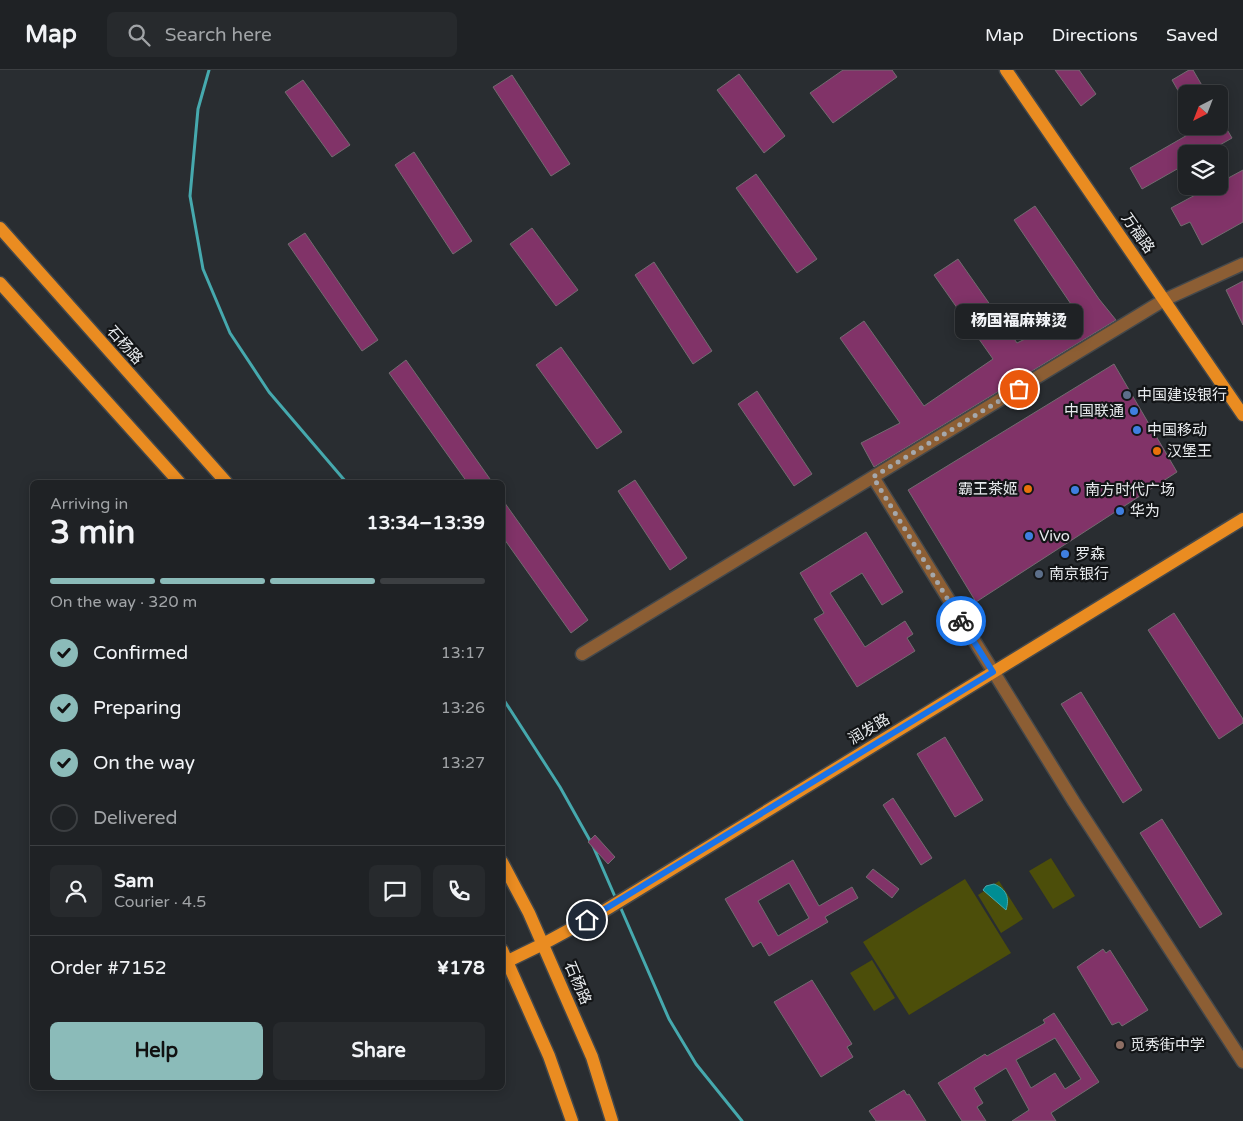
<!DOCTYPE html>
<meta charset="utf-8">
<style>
:root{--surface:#1f2225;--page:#272a2d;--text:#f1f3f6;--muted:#a1a4a7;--line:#3c3f42;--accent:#8bbbb9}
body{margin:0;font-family:"Varela Round","Noto Sans SC",sans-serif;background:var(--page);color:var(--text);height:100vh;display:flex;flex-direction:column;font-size:19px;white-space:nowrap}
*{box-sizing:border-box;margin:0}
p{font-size:16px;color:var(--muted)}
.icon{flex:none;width:28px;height:28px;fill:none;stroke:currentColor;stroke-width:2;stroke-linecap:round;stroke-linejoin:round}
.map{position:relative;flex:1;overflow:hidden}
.side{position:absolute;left:30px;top:410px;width:475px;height:610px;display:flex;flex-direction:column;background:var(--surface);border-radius:8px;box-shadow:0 2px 12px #0003,0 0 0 1px var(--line)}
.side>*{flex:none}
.needle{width:32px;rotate:222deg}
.fabs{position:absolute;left:1178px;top:15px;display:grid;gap:10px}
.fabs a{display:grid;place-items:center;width:50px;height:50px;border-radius:8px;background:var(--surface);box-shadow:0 2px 12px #0003,0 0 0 1px var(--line);font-size:25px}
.pin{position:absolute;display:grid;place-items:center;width:42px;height:42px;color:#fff;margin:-21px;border:2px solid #fff;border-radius:50%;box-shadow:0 1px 5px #0007}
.courier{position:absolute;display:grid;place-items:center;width:50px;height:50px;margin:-25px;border:4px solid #1a73e8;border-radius:50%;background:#fff;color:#222;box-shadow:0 1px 6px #0007}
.bubble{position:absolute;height:35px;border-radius:8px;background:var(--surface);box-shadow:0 2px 12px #0003,0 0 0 1px var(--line);font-size:16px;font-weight:800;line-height:35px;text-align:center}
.head em{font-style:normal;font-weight:800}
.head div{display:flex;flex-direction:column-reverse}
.head{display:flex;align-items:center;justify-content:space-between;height:85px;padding:0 20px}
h1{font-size:32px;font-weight:800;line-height:38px}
.bar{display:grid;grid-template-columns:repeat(4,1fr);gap:8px 5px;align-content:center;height:60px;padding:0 20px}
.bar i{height:6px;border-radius:4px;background:var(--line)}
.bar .selected{background:var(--accent)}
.bar p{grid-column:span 4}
.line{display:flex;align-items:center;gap:12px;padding:0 20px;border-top:1px solid var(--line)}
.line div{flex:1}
.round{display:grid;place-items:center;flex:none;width:52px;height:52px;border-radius:8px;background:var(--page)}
ol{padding:0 20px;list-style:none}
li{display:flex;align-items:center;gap:15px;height:55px}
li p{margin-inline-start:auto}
li .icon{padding:5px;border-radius:50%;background:var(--accent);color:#111;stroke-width:4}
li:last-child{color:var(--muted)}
li i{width:28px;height:28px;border:2px solid var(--line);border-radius:50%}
.primary-button{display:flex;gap:10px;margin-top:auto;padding:10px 20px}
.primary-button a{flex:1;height:58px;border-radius:8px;background:var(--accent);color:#111;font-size:20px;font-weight:800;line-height:58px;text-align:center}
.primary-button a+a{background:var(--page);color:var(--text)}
header{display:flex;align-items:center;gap:30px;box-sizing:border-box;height:70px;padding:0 25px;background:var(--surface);border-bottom:1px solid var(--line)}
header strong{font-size:24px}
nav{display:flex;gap:28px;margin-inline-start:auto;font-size:18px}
.search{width:350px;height:45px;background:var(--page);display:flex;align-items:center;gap:12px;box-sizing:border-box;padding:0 18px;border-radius:8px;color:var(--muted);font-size:19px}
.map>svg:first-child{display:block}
.green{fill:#4c4e0a}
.water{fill:#008d93;stroke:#46a9ae}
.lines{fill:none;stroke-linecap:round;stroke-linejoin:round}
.stream{stroke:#46a9ae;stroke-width:3}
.building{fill:#813368;stroke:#726c70;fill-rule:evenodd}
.minor-casing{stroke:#44484b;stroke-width:15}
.major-casing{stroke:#44484b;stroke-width:15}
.minor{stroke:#8c5e34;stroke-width:12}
.major{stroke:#ea8c21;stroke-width:12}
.done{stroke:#a5a8ac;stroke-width:5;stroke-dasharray:0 9}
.route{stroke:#1a73e8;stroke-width:6}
.service-dot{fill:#5c6f8a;stroke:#131517;stroke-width:2}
.shop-dot{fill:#3f7fe0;stroke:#131517;stroke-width:2}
.food-dot{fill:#e8710a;stroke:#131517;stroke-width:2}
.education-dot{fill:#8d6e63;stroke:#131517;stroke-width:2}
.labels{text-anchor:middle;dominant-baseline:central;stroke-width:4.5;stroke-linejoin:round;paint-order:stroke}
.street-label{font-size:15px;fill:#e8ebee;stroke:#131517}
.poi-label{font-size:15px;fill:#e8ebee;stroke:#131517;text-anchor:start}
</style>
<header>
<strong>Map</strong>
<div class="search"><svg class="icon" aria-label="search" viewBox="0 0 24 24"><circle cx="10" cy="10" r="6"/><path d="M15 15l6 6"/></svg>Search here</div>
<nav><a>Map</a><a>Directions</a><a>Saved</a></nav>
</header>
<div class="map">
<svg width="1243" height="1051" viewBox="0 0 1243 1051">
<rect width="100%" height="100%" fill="#292d31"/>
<path class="green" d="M 1051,788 L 1075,826 L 1053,839 L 1029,801 Z
M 965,809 L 1011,883 L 909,945 L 863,872 Z
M 999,811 L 1023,849 L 1001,863 L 978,825 Z
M 872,890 L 895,928 L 874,941 L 850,903 Z"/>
<path class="water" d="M 994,814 C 1006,819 1010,827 1006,840 L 983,820 L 986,816 Z"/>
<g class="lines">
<path class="stream" d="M 209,0 L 198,39 L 190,126 L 203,199 L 230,263 L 269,322 L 346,412
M 502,627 L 560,717 L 593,776 L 616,829
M 619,834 L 669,949 L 696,994 L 742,1051"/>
</g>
<path class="building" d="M 843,0 L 892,0 L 897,7 L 833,53 L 810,23 Z
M 1055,0 L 1079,0 L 1096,24 L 1081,36 Z
M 1189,0 L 1193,0 L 1207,24 L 1180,24 L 1172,10 Z
M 739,4 L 785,66 L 764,83 L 717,20 Z
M 512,5 L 570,94 L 551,106 L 493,17 Z
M 303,10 L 350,75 L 332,87 L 285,22 Z
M 1203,56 L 1225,56 L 1232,68 L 1204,84 L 1186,84 L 1186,94 L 1142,119 L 1130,98 Z
M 414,82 L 472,171 L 453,184 L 395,95 Z
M 1243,100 L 1243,152 L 1202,175 L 1190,152 L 1181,156 L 1171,138 L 1212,116 L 1219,116 L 1219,113 Z
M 756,104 L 817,189 L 797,203 L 736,118 Z
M 1035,136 L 1099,229 L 1116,250 L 874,397 L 861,373 L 900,353 L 840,268 L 864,251 L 924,336 L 993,289 L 934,205 L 958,189 L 1017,273 L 1077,243 L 1014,150 Z
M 532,158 L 578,220 L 556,236 L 510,174 Z
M 305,163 L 378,270 L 362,281 L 288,174 Z
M 654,192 L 712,281 L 693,294 L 635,205 Z
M 1243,211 L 1243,255 L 1226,220 Z
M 561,277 L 622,362 L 597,379 L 536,295 Z
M 406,290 L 490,409 L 485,412 L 467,412 L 389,303 Z
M 1114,294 L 1177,402 L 976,532 L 908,420 Z
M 757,321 L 812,404 L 794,416 L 738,334 Z
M 635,410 L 687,488 L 670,500 L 618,421 Z
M 502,429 L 588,550 L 571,563 L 502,466 Z
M 866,462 L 903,522 L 882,535 L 862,503 L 830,523 L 865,577 L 905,551 L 913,564 L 907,568 L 915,581 L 857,617 L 814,549 L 824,543 L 800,503 Z
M 1174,543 L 1243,649 L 1243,653 L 1219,669 L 1148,560 Z
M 1081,622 L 1142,720 L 1123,733 L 1061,634 Z
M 945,667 L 983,730 L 955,747 L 917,684 Z
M 893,728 L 932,788 L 921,795 L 883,735 Z
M 1162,749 L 1222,844 L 1200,858 L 1140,763 Z
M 595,765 L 615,787 L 608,794 L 588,772 Z
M 793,790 L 819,836 L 852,817 L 858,828 L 825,847 L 828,852 L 769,886 L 761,872 L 753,877 L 725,829 ZM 789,813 L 809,848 L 778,866 L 758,831 Z
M 873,799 L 899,819 L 892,828 L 866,807 Z
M 1103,879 L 1106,883 L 1110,880 L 1148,940 L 1122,956 L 1119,952 L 1112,955 L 1077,897 Z
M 812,910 L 852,974 L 847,977 L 853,987 L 821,1007 L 774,932 Z
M 1054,943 L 1099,1012 L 1051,1043 L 1056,1051 L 1012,1051 L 1029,1040 L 1006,998 L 974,1018 L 983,1033 L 977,1037 L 986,1051 L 962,1051 L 938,1013 L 985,984 L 987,986 L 1045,953 L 1043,950 ZM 1055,968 L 1081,1009 L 1065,1019 L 1055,1003 L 1031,1018 L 1016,990 Z
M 904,1020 L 907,1025 L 909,1024 L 926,1051 L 876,1051 L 869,1041 Z"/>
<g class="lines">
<defs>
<path id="minor" d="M 873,407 L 1074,732 L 1243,992
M 582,584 L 1164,230 L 1243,194"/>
<path id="major" d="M 1006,0 L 1243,345
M 0,158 L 226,412
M 0,213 L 179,412
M 502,792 L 529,843 L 592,987 L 612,1051
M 502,880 L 549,986 L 572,1051
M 508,891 L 543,874 L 602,842 L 1243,449"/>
</defs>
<use href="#minor" class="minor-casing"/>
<use href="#major" class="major-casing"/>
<use href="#minor" class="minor"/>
<use href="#major" class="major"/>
</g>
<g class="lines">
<path class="done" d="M 961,551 L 873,407 L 1019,319"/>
<path class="route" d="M 587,850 L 993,602 L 961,551"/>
</g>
<g class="service-dot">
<circle cx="1127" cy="325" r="5"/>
<circle cx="1039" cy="504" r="5"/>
</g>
<g class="shop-dot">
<circle cx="1134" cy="341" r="5"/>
<circle cx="1137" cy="360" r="5"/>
<circle cx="1075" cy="420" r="5"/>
<circle cx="1120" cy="441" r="5"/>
<circle cx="1029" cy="466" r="5"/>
<circle cx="1065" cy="484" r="5"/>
</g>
<g class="food-dot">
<circle cx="1157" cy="381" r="5"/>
<circle cx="1028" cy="419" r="5"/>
</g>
<circle class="education-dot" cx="1120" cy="975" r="5"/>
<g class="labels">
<g class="street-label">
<text transform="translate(1138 163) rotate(55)">万福路</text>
<text transform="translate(125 275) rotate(48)">石杨路</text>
<text transform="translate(869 659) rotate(-31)">润发路</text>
<text transform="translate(578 913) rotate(67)">石杨路</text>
</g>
<g class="poi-label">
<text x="1137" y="325">中国建设银行</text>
<text x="1124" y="341" text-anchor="end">中国联通</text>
<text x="1147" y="360">中国移动</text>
<text x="1167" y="381">汉堡王</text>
<text x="1018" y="419" text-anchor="end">霸王茶姬</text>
<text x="1085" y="420">南方时代广场</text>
<text x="1130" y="441">华为</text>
<text x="1039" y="466">Vivo</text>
<text x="1075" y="484">罗森</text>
<text x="1049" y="504">南京银行</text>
<text x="1130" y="975">觅秀街中学</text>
</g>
</g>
</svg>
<div class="fabs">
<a><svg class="needle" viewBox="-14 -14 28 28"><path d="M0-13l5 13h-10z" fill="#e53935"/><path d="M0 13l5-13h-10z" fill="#a1a4a7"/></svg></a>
<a><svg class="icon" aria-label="layers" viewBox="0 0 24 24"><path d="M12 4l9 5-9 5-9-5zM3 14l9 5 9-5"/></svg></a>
</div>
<div class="pin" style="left:1019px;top:319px;background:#ea580c"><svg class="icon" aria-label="bag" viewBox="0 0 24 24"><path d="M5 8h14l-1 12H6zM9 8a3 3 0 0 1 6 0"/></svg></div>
<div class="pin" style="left:587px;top:850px;background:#1f2937"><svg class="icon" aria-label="home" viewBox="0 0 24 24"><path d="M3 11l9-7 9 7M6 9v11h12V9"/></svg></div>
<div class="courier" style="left:961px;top:551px"><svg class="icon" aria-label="bike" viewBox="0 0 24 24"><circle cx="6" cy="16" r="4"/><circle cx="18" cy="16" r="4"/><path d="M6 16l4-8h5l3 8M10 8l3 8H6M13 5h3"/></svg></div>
<div class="bubble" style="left:955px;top:234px;width:128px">杨国福麻辣烫</div>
<section class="side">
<div class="head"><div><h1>3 min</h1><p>Arriving in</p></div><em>13:34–13:39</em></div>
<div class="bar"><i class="selected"></i><i class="selected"></i><i class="selected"></i><i></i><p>On the way · 320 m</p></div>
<ol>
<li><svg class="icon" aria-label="check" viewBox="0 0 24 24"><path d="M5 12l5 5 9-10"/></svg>Confirmed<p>13:17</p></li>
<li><svg class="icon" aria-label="check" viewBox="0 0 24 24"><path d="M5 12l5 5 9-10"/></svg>Preparing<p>13:26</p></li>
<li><svg class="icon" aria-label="check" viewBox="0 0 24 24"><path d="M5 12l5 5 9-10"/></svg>On the way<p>13:27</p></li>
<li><i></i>Delivered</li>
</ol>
<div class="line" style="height:90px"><a class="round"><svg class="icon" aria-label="person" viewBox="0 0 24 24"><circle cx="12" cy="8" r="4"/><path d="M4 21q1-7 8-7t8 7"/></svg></a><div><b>Sam</b><p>Courier · 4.5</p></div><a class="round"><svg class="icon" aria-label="chat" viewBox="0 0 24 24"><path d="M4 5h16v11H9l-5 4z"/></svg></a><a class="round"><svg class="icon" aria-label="phone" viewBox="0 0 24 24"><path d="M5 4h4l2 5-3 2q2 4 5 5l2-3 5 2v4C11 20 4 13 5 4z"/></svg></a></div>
<div class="line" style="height:65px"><div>Order #7152</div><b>¥178</b></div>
<div class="primary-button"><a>Help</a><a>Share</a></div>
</section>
</div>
